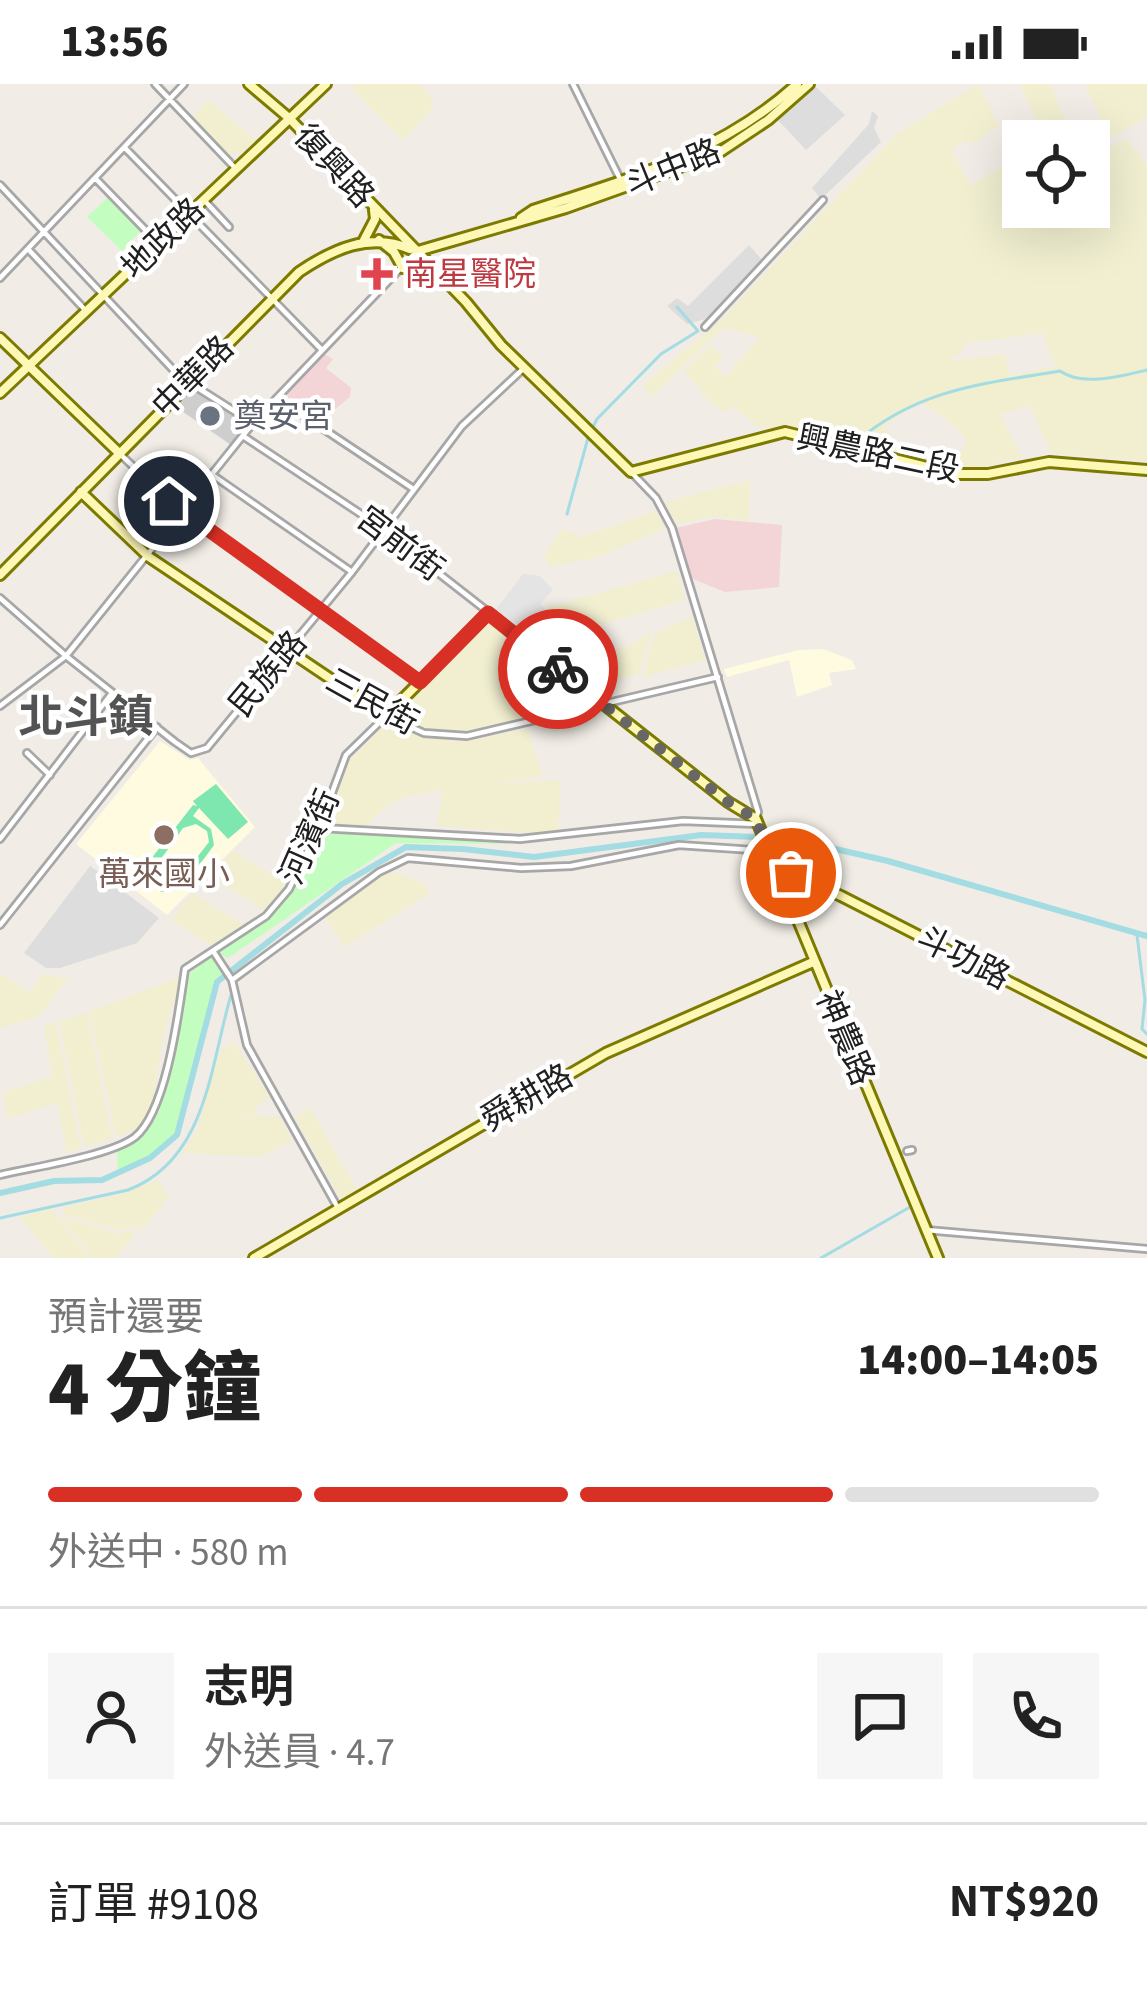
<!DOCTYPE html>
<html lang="zh-TW">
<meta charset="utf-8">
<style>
:root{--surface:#fff;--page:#f6f6f6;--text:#222;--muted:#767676;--line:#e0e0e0;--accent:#d93025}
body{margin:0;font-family:"Source Sans 3","Noto Sans TC",sans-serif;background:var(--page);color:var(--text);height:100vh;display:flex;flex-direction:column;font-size:45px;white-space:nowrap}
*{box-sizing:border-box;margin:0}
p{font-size:39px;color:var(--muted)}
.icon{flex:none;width:66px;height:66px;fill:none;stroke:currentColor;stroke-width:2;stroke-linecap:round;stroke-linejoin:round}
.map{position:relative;height:1174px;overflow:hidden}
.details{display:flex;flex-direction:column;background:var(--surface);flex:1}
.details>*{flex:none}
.buttons{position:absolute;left:1002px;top:36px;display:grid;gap:24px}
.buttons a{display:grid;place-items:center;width:108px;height:108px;border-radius:0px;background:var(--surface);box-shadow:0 12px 48px #0002;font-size:60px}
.pin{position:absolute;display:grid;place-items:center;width:102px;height:102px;color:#fff;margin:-51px;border:6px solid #fff;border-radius:50%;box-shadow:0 3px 12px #0007}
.courier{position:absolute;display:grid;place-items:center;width:120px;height:120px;margin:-60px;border:9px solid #d93025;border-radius:50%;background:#fff;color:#222;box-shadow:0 3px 15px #0007}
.overview em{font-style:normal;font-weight:800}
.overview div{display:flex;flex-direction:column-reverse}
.overview{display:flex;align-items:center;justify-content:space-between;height:204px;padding:0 48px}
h1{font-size:78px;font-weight:800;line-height:90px}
.bar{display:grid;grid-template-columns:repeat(4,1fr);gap:18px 12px;align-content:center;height:144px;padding:0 48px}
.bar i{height:15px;border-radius:9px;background:var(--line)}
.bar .current{background:var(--accent)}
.bar p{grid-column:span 4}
.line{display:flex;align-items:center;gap:30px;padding:0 48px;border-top:3px solid var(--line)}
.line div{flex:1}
.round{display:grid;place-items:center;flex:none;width:126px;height:126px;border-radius:0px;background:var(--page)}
.status{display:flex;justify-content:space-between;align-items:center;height:84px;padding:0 60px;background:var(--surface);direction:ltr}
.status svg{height:33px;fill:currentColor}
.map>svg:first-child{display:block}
.residential{fill:#dedddd}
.commercial{fill:#f3d4d7}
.education{fill:#fffbe0}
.religious{fill:#cecece}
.farmland{fill:#f1efd0;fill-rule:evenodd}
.park{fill:#c4fdc0}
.pitch{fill:#7ee6af;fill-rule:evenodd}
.parking{fill:#e4e4e4}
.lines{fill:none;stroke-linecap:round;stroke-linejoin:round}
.stream{stroke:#a3dce2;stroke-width:3}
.canal{stroke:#a3dce2;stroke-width:6}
.street-casing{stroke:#a7a7a7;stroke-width:10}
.secondary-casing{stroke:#7d7a00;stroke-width:14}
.street{stroke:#fff;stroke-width:4.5}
.secondary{stroke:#fef8b6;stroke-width:8}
.done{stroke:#696765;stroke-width:12;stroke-dasharray:0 21.6}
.route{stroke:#d93025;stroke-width:15}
.health-dot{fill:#e0444e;stroke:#fff;stroke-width:4.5}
.worship-dot{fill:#6b7280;stroke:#fff;stroke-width:4.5}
.education-dot{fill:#8d6e63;stroke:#fff;stroke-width:4.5}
.labels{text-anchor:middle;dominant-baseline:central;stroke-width:9;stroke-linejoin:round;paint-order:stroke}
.street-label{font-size:33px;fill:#202020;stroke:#fff}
.health-label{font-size:33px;fill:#be3a42;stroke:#fff;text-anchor:start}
.worship-label{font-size:33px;fill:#5b616d;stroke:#fff;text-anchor:start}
.education-label{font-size:33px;fill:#785e54;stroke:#fff}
.district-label{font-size:45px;font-weight:bold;fill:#535353;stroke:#fff}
</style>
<div class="status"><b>13:56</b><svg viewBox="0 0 49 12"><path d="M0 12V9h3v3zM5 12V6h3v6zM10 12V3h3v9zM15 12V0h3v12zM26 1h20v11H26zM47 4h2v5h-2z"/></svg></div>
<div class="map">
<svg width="1147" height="1174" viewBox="0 0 1147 1174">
<rect width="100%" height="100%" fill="#f1ece5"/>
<path class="residential" d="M 813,0 L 845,31 L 806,66 L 776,34 Z
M 872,27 L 878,32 L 874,44 L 881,58 L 821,115 L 812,104 L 869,40 Z
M 749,161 L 763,177 L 705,235 L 687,240 L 667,222 L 677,214 L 688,222 Z
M 90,782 L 159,834 L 137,859 L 60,884 L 46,884 L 24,869 Z"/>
<path class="commercial" d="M 324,270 L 333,275 L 326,284 L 351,304 L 350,313 L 320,337 L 288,315 L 287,307 Z
M 715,435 L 782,441 L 779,503 L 725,508 L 691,494 L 676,444 Z"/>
<path class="education" d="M 823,565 L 852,576 L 856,585 L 829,589 L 832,601 L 797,613 L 789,576 L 727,593 L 725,588 L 724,585 L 799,566 Z
M 160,657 L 190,676 L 198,674 L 255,743 L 167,831 L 76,760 Z"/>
<path class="religious" d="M 189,304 L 246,340 L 231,361 L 176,323 Z"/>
<path class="farmland" d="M 359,0 L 420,0 L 433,16 L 430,29 L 402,56 L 350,3 Z
M 978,0 L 999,41 L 978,57 L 959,59 L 952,68 L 971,102 L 1011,76 L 1023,86 L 1023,123 L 1089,123 L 1089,74 L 1126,55 L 1147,81 L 1147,377 L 1051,369 L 1030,322 L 1000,330 L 1022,373 L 973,385 L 955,377 L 967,357 L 959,346 L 921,318 L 884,341 L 891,352 L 881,364 L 799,343 L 757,343 L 733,322 L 724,329 L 700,309 L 702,306 L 683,288 L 711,261 L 723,273 L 715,283 L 726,293 L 760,253 L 723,244 L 652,313 L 643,302 L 645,299 L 718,239 L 897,50 ZM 1043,249 L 1051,275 L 1060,281 L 1009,292 L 1006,270 L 951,277 L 951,272 L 960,270 L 966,259 Z
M 1020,0 L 1050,0 L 1074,57 L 1046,57 Z
M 1085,0 L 1147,0 L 1147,34 L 1110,54 Z
M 209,16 L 257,57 L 243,71 L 236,67 L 230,73 L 192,34 Z
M 750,396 L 749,438 L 717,432 L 677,440 L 665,418 Z
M 656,427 L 665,444 L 598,473 L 550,483 L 544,472 L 562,445 L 581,453 Z
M 676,487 L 685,516 L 571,549 L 545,524 Z
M 692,532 L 705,576 L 642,593 L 655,549 Z
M 488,535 L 595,619 L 469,648 L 428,645 L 394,630 Z
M 652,546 L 639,590 L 589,604 L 561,583 L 632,560 Z
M 385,638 L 418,652 L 452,657 L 455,663 L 454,657 L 527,645 L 543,692 L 493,700 L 561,696 L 558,751 L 437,742 L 443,706 L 410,711 L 386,722 L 366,742 L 327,741 L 342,685 Z
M 234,767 L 287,801 L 267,828 L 209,792 Z
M 389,787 L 423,799 L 429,810 L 344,863 L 324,831 Z
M 193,809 L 245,842 L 210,861 L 171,836 Z
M 0,889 L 30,908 L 44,890 L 68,895 L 39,932 L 0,944 Z
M 181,893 L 164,948 L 152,1025 L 136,1045 L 116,1053 L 89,927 Z
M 87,929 L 112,1054 L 84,1063 L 59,936 Z
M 56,938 L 81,1065 L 66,1068 L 57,1019 L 8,1035 L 3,1008 L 52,993 L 44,942 Z
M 234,958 L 270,1014 L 255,1023 L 257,1030 L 230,1030 L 279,1033 L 293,1057 L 260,1073 L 181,1069 L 196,1049 L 220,967 Z
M 310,1024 L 357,1105 L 341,1115 L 294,1033 Z
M 158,1096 L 169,1113 L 141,1147 L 134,1142 L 121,1147 L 63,1130 L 63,1123 L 122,1110 Z
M 52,1125 L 89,1174 L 54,1174 L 20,1133 Z
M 60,1132 L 118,1150 L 132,1146 L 134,1154 L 115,1174 L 92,1174 Z"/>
<path class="park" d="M 109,112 L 143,144 L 122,167 L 87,133 Z
M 319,748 L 409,748 L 506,756 L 506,760 L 396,759 L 228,874 L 216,868 L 266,836 L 291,805 Z
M 214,870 L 228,889 L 217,898 L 212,915 L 177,1051 L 150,1074 L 118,1088 L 117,1065 L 138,1053 L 159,1028 L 190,889 Z"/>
<path class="pitch" d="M 216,700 L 248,738 L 228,755 L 199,724 L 193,732 L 211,745 L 214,761 L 181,806 L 161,808 L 148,792 L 139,803 L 133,798 L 193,721 L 197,722 L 193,717 ZM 196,740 L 207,747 L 209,758 L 178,798 L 165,800 L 157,794 L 156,782 L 183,744 Z"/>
<path class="parking" d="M 523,490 L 540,492 L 553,506 L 540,520 L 565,546 L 537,562 L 494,528 Z"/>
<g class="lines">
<path class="stream" d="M 592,345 L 597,335 L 661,270 L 698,247 L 677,223
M 855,359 C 917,305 982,300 1060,287 C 1083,303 1121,292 1147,286
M 567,430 L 588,354
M 1137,851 L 1145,916 L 1142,945 L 1147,950
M 0,1134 L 128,1106 C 207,1076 210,982 231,911
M 821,1174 L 910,1123"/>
<path class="canal" d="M 0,1109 L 54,1097 L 102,1096 L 150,1074 L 177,1051 L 217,898 L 342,800 L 406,763 L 463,765 L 534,773 L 701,751 L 787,754 L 888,777 L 1147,852"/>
<defs>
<path id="street" d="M 155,0 L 236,85
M 573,0 L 621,97
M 125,64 L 321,265
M 95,94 L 158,159
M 0,101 L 179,292 L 253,339
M 204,116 L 229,143
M 29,166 L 87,228
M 0,194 L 184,0
M 705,243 L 823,116
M 277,314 L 412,404
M 243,352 L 373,438 L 487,527
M 119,369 L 183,430 L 420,598
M 632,389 L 656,414 L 672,444 L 758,728 L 756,735
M 214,392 L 352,488
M 0,514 L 66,572 L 175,658 L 191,669 L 207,664 L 352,488 L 462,342 L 524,284
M 0,622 L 66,572 L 253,339 L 416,168
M 27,669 L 50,691
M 321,744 L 520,755 L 683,737 L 758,740
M 0,755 L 112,609
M 0,841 L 157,643
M 213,867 L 232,896 L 247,961 L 338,1124
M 232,896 L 379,788 L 408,774 L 521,784 L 571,782 L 679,761 L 767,767
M 907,1067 L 912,1066
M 0,1091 C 33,1083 110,1072 135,1053 C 167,1027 179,926 185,885 L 266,832 L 289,805 L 319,744 L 346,671 L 386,632 L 424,649 L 467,652 L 718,593
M 926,1146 L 1147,1165"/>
<path id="secondary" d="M 249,0 L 289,34 L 466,218 L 501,261 L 631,388 L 785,348 L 955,390 L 988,390 L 1049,378 L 1147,386
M 521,134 L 533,126 C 628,95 722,69 797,0
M 364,156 L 375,135 L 374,126
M 379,156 L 394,168 L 403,184
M 418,167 L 566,124 L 717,70 L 768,36 L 809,0
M 0,254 L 118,368
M 0,309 L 326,0
M 81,408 L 149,473 L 386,632 L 488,529 L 728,718 L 756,735 L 938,1174
M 0,491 L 299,188 C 333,165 370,148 410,165
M 776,789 L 791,789 L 841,812 L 1147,968
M 254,1174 L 606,969 L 813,878"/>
</defs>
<use href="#street" class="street-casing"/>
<use href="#secondary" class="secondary-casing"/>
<use href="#street" class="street"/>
<use href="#secondary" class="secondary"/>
</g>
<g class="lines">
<path class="done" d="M 558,585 L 728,718 L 756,735 L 776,789 L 791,789"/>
<path class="route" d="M 169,417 L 420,598 L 488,529 L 558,585"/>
</g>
<path class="health-dot" d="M371 172h12v12h12v12h-12v12h-12v-12h-12v-12h12z"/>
<circle class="worship-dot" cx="210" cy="332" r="12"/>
<circle class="education-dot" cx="164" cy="751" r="12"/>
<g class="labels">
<g class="street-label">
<text transform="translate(334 82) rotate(47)">復興路</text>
<text transform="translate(673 84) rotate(-22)">斗中路</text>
<text transform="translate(163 155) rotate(-44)">地政路</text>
<text transform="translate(193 293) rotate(-45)">中華路</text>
<text transform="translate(878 370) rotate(12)">興農路二段</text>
<text transform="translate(400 460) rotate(37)">宮前街</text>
<text transform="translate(268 590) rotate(-50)">民族路</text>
<text transform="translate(372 618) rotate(29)">三民街</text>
<text transform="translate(310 753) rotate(-66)">河濱街</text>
<text transform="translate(963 874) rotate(27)">斗功路</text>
<text transform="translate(845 954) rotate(67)">神農路</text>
<text transform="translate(527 1014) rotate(-30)">舜耕路</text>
</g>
<g class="health-label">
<text x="404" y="190">南星醫院</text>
</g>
<g class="worship-label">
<text x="234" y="332">奠安宮</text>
</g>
<g class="education-label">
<text x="164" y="790">萬來國小</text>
</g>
<g class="district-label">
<text x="86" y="634">北斗鎮</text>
</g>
</g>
</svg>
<div class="buttons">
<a><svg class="icon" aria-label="locate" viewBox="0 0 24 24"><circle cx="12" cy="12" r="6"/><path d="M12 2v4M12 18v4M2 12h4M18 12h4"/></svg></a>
</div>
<div class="pin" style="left:791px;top:789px;background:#ea580c"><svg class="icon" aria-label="bag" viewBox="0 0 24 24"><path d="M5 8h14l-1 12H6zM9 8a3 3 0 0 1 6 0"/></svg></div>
<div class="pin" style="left:169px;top:417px;background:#1f2937"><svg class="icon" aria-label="home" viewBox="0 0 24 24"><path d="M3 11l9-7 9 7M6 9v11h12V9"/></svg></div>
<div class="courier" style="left:558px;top:585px"><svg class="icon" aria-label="bike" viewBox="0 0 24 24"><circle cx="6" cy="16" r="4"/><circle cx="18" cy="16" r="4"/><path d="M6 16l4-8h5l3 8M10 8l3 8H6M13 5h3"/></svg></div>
</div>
<section class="details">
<div class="overview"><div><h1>4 分鐘</h1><p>預計還要</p></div><em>14:00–14:05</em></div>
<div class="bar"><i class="current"></i><i class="current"></i><i class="current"></i><i></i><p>外送中 · 580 m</p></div>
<div class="line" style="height:216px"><a class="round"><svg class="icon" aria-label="person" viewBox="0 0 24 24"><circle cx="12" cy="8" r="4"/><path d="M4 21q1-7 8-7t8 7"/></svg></a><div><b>志明</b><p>外送員 · 4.7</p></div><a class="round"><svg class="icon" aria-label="chat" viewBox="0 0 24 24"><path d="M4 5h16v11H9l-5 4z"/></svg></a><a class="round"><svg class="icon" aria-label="phone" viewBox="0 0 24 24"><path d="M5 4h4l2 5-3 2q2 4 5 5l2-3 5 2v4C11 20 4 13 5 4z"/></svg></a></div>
<div class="line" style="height:156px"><div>訂單 #9108</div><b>NT$920</b></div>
</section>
